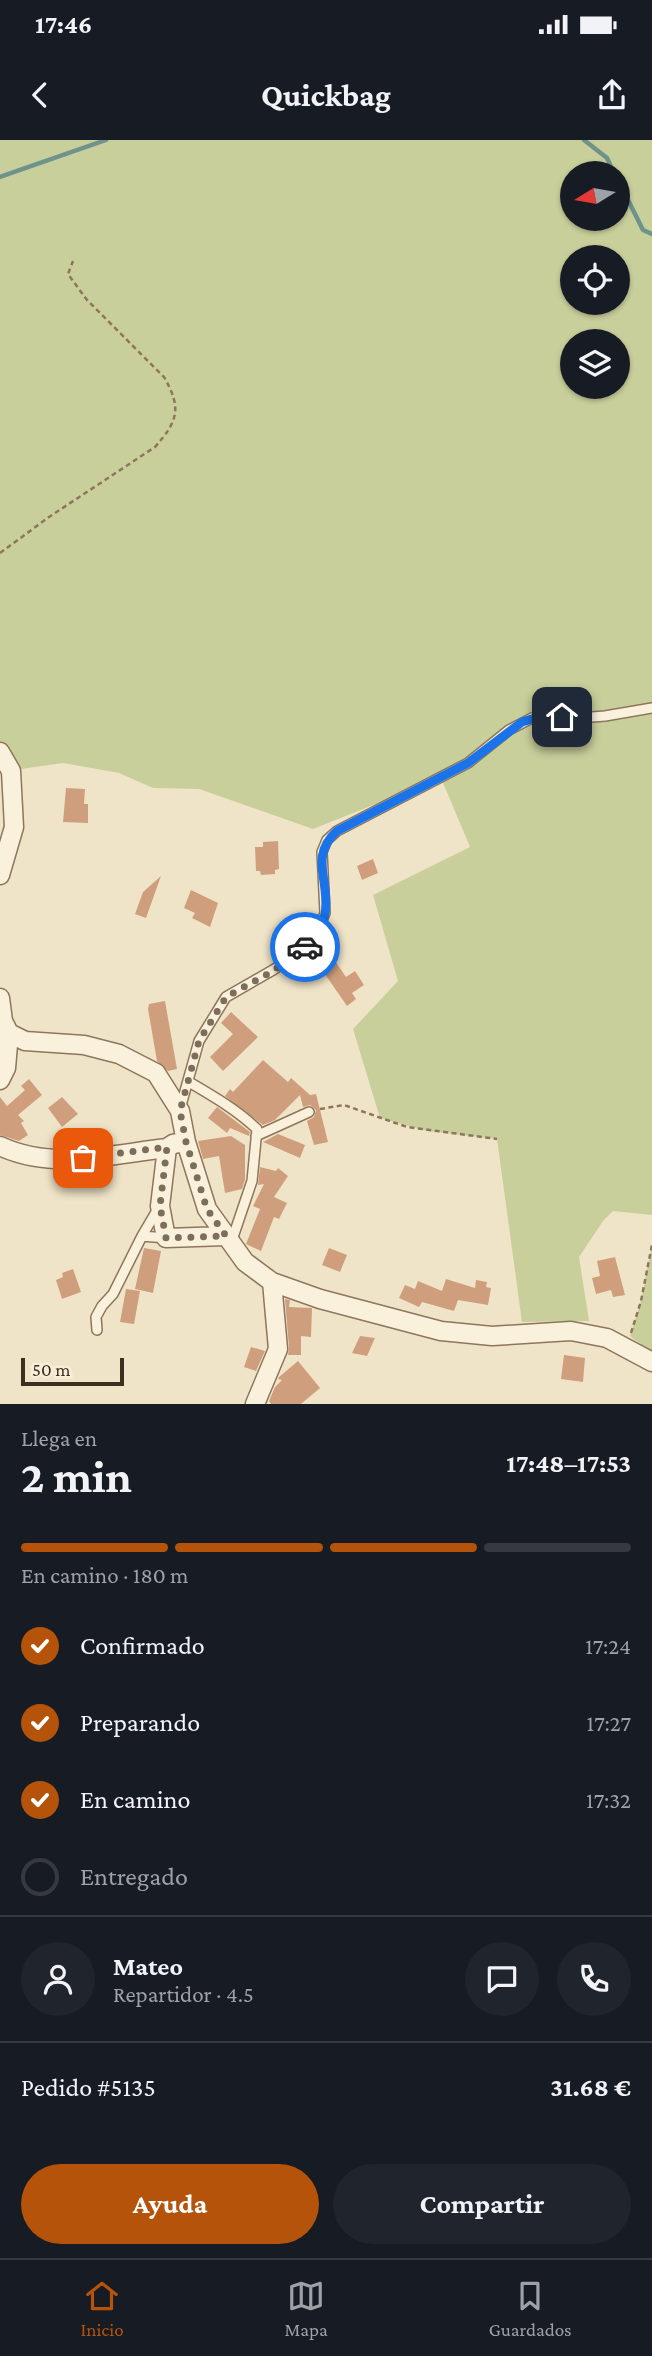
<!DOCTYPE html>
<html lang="es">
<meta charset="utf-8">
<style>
:root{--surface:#171b24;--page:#20242c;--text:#f1f3f6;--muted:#9ea1a6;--line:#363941;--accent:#b45309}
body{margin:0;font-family:"Crimson Pro",serif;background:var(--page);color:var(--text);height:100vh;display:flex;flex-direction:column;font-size:26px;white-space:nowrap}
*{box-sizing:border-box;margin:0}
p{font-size:23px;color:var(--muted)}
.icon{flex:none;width:38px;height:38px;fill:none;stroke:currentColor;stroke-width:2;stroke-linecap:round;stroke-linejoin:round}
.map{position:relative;height:1264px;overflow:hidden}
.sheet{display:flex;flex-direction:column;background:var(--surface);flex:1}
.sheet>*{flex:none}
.needle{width:46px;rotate:259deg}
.buttons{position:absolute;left:560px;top:21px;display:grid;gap:14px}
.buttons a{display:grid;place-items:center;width:70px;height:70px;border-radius:50%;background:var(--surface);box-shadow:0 2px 5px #0004;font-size:35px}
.scale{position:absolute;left:21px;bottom:18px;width:103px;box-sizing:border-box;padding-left:7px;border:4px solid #3d2e20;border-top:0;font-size:19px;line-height:24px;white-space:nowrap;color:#3d2e20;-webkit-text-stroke:5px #f7eed8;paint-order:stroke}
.pin{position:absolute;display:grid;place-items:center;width:60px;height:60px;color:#fff;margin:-30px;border-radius:14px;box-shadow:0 4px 10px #0006}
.courier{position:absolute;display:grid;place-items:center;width:70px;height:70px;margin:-35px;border:5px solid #1a73e8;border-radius:50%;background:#fff;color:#222;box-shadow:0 2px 9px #0007}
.summary em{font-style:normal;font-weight:700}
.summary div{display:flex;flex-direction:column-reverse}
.summary{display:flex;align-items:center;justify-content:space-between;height:119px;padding:0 21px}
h1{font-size:46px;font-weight:700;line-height:52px}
.bar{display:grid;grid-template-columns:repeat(4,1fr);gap:10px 7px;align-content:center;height:84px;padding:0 21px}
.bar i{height:9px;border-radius:5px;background:var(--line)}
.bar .on{background:var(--accent)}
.bar p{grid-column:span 4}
.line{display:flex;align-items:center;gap:18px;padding:0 21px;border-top:2px solid var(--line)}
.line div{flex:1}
.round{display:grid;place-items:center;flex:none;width:74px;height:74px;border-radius:37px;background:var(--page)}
ol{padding:0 21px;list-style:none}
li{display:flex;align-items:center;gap:21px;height:77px}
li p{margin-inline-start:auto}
li .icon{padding:7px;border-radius:50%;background:var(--accent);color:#fff;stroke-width:4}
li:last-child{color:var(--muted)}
li i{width:38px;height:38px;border:4px solid var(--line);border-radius:50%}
.action{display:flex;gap:14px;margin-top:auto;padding:14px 21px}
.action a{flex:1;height:80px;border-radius:42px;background:var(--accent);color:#fff;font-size:28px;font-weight:700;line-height:80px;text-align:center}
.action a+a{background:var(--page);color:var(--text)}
.status{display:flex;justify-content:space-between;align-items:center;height:49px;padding:0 35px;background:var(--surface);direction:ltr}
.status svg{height:19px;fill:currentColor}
header{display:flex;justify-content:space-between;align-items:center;height:91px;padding:0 21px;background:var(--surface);font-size:32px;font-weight:700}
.tabs{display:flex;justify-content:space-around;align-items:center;height:98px;border-top:2px solid var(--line);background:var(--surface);font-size:19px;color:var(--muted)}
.tabs a{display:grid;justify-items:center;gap:4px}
.tabs .on{color:var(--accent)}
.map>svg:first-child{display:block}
.green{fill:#c9cf9b;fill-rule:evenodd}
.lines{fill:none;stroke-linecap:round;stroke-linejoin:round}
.stream{stroke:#6f938a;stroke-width:4.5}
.building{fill:#cf9f7d}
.service-casing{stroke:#8d765c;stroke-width:12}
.minor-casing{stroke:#8d765c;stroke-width:21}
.path{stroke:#8d765c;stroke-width:2.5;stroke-dasharray:5 3.5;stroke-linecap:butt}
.service{stroke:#faf1dc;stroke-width:9}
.minor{stroke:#faf1dc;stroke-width:18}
.done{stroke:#7c6e5b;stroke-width:7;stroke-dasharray:0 12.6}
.route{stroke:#1a73e8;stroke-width:9}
</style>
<div class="status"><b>17:46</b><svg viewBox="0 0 49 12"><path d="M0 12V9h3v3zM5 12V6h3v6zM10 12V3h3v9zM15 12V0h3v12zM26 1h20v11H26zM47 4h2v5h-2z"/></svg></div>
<header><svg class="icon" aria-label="back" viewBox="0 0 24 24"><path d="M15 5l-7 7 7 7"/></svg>Quickbag<svg class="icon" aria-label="share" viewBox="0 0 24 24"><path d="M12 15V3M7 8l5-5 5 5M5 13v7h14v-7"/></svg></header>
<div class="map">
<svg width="652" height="1264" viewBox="0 0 652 1264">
<rect width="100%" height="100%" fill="#f0e4c8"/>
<path class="green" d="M 0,0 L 652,0 L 652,1075 L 613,1071 L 603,1081 L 579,1117 L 589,1181 L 522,1182 L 497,999 L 427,991 L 380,978 L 353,889 L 398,841 L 373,755 L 470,707 L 441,638 L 313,689 L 199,649 L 153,648 L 119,633 L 63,623 L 0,632 ZM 572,33 L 618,33 L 618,79 L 572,79 ZM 572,117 L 618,117 L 618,163 L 572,163 ZM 572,201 L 618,201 L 618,247 L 572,247 Z
M 652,1105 L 652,1213 L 630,1196 L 641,1161 Z"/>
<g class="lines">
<path class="stream" d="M 584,0 L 607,18 L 614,33
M 0,37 L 106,0
M 618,40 L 643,90 L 652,94"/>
</g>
<path class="building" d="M 66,648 L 85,649 L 84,664 L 88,664 L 88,683 L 63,682 Z
M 278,701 L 279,729 L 275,730 L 275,734 L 261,735 L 260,731 L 256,731 L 255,707 L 263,707 L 263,702 Z
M 373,719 L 378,733 L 362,740 L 357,726 Z
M 161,736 L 146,778 L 135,774 L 143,752 Z
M 191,750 L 218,763 L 210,787 L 192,778 L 195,773 L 184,768 Z
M 333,818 L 346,837 L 355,831 L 364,845 L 352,853 L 356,859 L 347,866 L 320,827 Z
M 165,861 L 177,929 L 168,931 L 157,921 L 148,869 L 149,864 Z
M 231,872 L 258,897 L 223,931 L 210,917 L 233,894 L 221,883 Z
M 263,920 L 288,942 L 291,938 L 310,955 L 316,954 L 328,1002 L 314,1005 L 307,981 L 314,977 L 316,970 L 310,965 L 303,967 L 300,955 L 275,980 L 263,985 L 225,956 L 230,949 L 233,952 Z
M 29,939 L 42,955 L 18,975 L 24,981 L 21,983 L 28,995 L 19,1001 L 0,995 L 0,957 L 7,966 L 25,950 L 21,946 Z
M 62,957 L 78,974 L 62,987 L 48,968 Z
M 217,967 L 250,992 L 249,996 L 230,988 L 227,993 L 208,978 Z
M 278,994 L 305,1005 L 300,1018 L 263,1002 Z
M 231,996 L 245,1005 L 245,1040 L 242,1049 L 225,1053 L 219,1016 L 203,1019 L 198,1001 Z
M 260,1027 L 276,1031 L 278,1028 L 288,1036 L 274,1057 L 287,1063 L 279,1079 L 274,1077 L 261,1111 L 246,1104 L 260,1069 L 253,1066 L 264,1044 L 258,1045 Z
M 144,1108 L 161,1111 L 153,1153 L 135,1149 Z
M 329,1108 L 347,1115 L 340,1132 L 322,1125 Z
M 615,1117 L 625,1155 L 613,1157 L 611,1150 L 596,1154 L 592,1138 L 600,1136 L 597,1121 Z
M 73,1129 L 81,1152 L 62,1159 L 56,1140 L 63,1137 L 62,1133 Z
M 446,1139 L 475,1148 L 476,1140 L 487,1142 L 486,1147 L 491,1148 L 488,1165 L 458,1160 L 454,1171 L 422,1162 L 419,1167 L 399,1158 L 405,1145 L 415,1149 L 418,1141 L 442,1151 Z
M 126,1149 L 140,1151 L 134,1184 L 120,1182 Z
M 285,1159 L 290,1160 L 289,1167 L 312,1168 L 311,1197 L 301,1196 L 301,1215 L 288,1215 L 289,1208 Z
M 360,1196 L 375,1198 L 367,1216 L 352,1213 Z
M 251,1207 L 265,1211 L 256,1231 L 244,1227 Z
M 564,1215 L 585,1218 L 583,1242 L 561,1239 Z
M 298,1221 L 320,1248 L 301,1264 L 271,1264 L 269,1261 L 275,1247 L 282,1240 L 278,1239 L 279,1237 Z"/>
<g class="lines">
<defs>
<path id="service" d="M 189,942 C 213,956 237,970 257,989 L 252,1041 L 231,1103
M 180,969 L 199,901 L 226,857 L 273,830 L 302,811 L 318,792 L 325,773 L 322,712 L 327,700 L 337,691 L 468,623 L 509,590 L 532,578 L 545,575 L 579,578 L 605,576 L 652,568
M 256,996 L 309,972
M 159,1067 L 142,1096 L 166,1098
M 97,1190 L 96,1177 L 102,1166 L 113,1154 L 142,1096"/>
<path id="minor" d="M 0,612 L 11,631 L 14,687 L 0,735
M 0,858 L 3,881 L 9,893 L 25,901 L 84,905 L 119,914 L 156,933 L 180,971 L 186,1002 L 207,1069 L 245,1122 L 272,1142 L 320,1159 L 441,1191 L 492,1196 L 571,1191 L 607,1198 L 652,1222
M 0,940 L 6,928 L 9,893
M 186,1002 L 173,1004 L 167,1008 L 160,1066 L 166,1098 L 226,1096
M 0,1006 C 53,1031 112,1014 167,1008
M 255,1264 L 278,1209 L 272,1142"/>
</defs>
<use href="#service" class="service-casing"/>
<use href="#minor" class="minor-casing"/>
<path class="path" d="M 0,413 L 49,377 L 155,307 C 178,281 182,268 164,237 L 87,160 L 68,134 L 73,121
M 320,969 L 344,965 L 407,987 L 497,999
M 631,1193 L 641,1161 L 652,1105"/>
<use href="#service" class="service"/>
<use href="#minor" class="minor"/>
</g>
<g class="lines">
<path class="done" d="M 83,1018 L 167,1007 L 160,1066 L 166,1098 L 226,1096 L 207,1069 L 186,1002 L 180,971 L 199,901 L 226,857 L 273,831 L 305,807"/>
<path class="route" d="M 305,807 C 314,797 322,788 325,774 C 331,742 308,717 337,691 L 468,623 L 522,582 L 545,575 L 562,577"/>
</g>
</svg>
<div class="buttons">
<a><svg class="needle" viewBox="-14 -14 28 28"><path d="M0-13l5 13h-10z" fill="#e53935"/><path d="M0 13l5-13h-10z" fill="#9ea1a6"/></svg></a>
<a><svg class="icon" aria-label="locate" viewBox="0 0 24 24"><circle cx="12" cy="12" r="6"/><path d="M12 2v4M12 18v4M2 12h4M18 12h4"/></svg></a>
<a><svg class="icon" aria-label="layers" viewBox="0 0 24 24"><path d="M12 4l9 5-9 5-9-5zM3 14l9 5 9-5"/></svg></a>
</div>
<div class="scale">50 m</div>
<div class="pin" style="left:83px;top:1018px;background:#ea580c"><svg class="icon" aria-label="bag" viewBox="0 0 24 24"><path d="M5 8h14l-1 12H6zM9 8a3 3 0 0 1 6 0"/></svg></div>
<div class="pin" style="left:562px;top:577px;background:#1f2937"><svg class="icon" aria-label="home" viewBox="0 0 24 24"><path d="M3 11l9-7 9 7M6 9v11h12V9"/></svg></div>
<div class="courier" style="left:305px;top:807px"><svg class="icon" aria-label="car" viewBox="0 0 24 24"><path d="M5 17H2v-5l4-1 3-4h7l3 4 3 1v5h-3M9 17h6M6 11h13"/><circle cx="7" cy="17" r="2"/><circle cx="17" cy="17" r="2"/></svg></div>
</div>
<section class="sheet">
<div class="summary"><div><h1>2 min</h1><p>Llega en</p></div><em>17:48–17:53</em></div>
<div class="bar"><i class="on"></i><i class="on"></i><i class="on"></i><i></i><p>En camino · 180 m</p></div>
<ol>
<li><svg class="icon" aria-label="check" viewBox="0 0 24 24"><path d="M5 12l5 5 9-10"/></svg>Confirmado<p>17:24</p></li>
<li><svg class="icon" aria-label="check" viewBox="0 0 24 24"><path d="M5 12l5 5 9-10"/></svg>Preparando<p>17:27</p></li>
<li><svg class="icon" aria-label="check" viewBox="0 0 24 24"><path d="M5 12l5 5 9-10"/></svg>En camino<p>17:32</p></li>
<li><i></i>Entregado</li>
</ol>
<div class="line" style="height:126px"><a class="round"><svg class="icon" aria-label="person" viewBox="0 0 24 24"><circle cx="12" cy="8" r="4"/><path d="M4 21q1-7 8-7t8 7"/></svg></a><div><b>Mateo</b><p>Repartidor · 4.5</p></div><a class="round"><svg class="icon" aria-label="chat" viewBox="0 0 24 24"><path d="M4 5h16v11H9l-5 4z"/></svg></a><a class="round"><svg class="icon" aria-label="phone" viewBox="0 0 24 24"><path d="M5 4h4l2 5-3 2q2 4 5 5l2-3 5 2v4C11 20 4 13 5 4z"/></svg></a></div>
<div class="line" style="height:91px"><div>Pedido #5135</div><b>31.68 €</b></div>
<div class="action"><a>Ayuda</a><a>Compartir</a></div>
</section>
<nav class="tabs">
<a class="on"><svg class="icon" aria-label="home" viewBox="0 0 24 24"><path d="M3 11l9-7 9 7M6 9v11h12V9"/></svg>Inicio</a>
<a><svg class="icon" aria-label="map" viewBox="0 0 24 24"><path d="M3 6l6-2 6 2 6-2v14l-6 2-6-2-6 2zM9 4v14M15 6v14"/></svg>Mapa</a>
<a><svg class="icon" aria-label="saved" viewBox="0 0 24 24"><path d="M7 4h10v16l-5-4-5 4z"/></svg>Guardados</a>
</nav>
